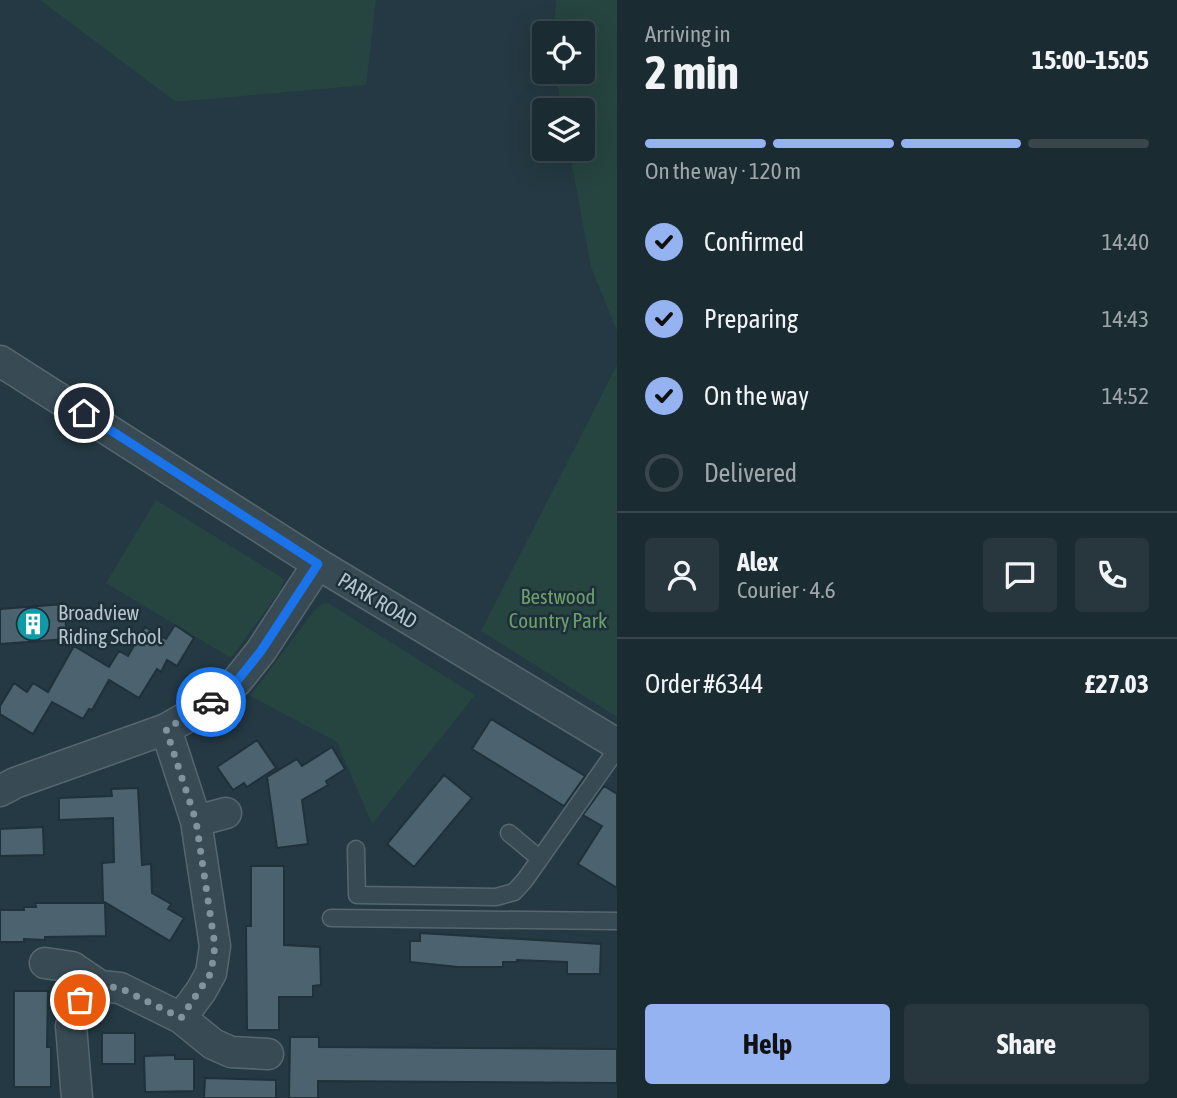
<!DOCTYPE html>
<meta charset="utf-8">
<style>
:root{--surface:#1b2b32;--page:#28373e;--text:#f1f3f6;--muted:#a0a7ac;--line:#39474d;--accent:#95b2f1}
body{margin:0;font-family:"Asap Condensed",sans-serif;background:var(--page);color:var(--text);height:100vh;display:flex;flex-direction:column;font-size:26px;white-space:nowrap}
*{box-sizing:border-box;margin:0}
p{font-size:23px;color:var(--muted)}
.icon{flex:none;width:38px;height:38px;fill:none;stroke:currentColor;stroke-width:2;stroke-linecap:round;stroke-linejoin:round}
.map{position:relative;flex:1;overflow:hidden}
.sheet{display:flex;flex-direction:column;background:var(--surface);width:560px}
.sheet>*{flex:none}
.tools{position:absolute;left:532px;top:21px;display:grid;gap:14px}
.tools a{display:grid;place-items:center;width:63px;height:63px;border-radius:7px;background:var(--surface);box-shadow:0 7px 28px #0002,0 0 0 2px var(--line);font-size:35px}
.pin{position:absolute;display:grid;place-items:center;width:60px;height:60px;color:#fff;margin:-30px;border:4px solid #fff;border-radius:50%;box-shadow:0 2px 7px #0007}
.courier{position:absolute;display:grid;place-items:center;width:70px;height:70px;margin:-35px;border:5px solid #1a73e8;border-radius:50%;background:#fff;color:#222;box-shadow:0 2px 9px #0007}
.overview em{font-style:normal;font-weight:700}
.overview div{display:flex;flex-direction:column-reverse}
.overview{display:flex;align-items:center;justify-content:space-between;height:119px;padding:0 28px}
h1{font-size:46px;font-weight:700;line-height:52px}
.bar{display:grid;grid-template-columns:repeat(4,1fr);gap:10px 7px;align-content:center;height:84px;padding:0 28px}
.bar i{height:9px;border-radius:5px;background:var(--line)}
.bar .current{background:var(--accent)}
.bar p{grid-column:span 4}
.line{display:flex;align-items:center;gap:18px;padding:0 28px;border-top:2px solid var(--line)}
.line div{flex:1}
.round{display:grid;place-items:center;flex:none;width:74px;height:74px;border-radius:7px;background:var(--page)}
ol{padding:0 28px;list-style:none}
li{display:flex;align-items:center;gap:21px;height:77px}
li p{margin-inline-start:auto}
li .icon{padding:7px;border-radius:50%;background:var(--accent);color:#111;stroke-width:4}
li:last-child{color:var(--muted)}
li i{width:38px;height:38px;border:4px solid var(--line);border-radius:50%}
.button{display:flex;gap:14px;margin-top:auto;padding:14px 28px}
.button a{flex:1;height:80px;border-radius:7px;background:var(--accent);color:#111;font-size:28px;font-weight:700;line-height:80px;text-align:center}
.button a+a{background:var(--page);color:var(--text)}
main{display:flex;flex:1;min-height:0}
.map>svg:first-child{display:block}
.green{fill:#264440}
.building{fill:#4c636f;stroke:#1f313a;stroke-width:2}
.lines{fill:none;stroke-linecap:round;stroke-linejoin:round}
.lane-casing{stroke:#566770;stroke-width:19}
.street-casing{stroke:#566770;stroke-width:33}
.lane{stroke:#384a53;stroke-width:16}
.street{stroke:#384a53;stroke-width:30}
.done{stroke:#82939d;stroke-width:7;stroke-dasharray:0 12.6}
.route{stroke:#1a73e8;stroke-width:9}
.labels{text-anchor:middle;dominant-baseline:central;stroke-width:5;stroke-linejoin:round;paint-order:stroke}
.park-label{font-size:21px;fill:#6ca06a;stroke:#1d2f38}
.street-label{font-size:21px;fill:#b5c4cd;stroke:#1d2f38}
.poi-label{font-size:21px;fill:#b5c4cd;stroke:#1d2f38;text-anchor:start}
</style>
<main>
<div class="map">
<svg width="617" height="1098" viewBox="0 0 617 1098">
<rect width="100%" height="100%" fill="#243943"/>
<path class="green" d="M 40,0 L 376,0 L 366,85 L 176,102 Z
M 556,0 L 617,0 L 617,331 L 591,267 L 569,149 L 583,149 L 583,110 L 562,110 L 555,72 L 583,72 L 583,33 L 554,33 Z
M 617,365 L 617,717 L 481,631 Z
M 156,500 L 284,579 L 280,591 L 231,658 L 106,583 Z
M 328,603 L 475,695 L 372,824 L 337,742 L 250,696 L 313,612 L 322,604 Z"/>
<path class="building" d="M 64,604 L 67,639 L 0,644 L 0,609 Z
M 175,625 L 194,638 L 177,666 L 167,660 L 161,672 L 157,669 L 139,698 L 109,680 L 92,710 L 89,709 L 83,719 L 52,702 L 33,734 L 0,714 L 0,706 L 14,683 L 27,692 L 33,683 L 48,692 L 74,646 L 109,667 L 119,651 L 128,656 L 145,627 L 166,639 Z
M 491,719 L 585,776 L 564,806 L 472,749 Z
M 257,740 L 276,768 L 247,787 L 244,783 L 233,790 L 217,767 Z
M 332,747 L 345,769 L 326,781 L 328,785 L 302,800 L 308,844 L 277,848 L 267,777 L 297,759 L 302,766 Z
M 444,775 L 472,798 L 414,867 L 387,844 Z
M 604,786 L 617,794 L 617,888 L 578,864 L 602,826 L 583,815 Z
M 138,788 L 142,865 L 151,864 L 152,893 L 171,904 L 168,909 L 184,918 L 170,941 L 103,901 L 102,863 L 114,862 L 113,818 L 59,820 L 59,798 L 112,796 L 111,789 Z
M 43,827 L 44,855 L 0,856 L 0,829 Z
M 251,866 L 284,866 L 284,945 L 320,947 L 321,985 L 313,986 L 313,997 L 279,997 L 279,1030 L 247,1030 L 246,926 L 251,926 Z
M 35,903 L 105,903 L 106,936 L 45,937 L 45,940 L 24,939 L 24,942 L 0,942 L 0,910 L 24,910 L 24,907 L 36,907 Z
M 420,933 L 601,944 L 600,974 L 567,974 L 567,962 L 517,960 L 517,962 L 503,962 L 503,967 L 458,967 L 410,962 L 410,941 L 420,941 Z
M 14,991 L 48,991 L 47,1047 L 51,1047 L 51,1087 L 14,1087 Z
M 102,1033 L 135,1033 L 135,1064 L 102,1064 Z
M 290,1037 L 319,1037 L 319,1047 L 617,1049 L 617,1083 L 318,1081 L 318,1098 L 289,1098 Z
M 175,1055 L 175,1059 L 194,1059 L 194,1091 L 145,1092 L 144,1056 Z
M 205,1078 L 276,1080 L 276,1098 L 204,1098 Z"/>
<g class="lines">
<defs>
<path id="lane" d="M 509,833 L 540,859
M 356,849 L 357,895 L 496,897 L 514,892 L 525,880 L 617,749
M 331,918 L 617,921"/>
<path id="street" d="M 0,361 L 318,564 L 617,744
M 166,729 L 196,821 L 215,946 L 211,973 L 201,991 L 181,1018
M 0,791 L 15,783 L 166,729 L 208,705 L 237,681 L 261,651 L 318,564
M 196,821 L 226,813
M 45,963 L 72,967 L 100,986
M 77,1098 L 71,1026 L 80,1000 L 100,986 L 120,988 L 181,1018 L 213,1044 L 231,1052 L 268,1054"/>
</defs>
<use href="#lane" class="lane-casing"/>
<use href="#street" class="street-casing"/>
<use href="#lane" class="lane"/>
<use href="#street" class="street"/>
</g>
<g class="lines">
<path class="done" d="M 80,1000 L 100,986 L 120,988 L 181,1018 L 211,973 L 215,946 L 196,821 L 166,729 L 211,702"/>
<path class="route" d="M 84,413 L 318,564 L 261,651 L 237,681 L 211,702"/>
</g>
<defs>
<symbol id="building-disc" viewBox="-11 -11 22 22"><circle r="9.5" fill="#0f9aa8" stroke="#1d2f38"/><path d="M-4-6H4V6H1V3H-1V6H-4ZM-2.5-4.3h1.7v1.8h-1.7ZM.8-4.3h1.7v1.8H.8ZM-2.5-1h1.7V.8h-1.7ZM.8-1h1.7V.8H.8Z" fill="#fff"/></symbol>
</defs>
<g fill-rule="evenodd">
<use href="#building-disc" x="14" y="605" width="38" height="38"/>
</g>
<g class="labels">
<g class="park-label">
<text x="558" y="596">Bestwood<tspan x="558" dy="24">Country Park</tspan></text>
</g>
<g class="street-label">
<text transform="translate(378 600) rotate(31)">PARK ROAD</text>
</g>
<g class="poi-label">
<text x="58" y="612">Broadview<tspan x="58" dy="24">Riding School</tspan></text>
</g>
</g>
</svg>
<div class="tools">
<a><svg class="icon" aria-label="locate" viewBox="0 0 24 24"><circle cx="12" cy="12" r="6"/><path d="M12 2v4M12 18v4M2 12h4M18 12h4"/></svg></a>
<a><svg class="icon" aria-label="layers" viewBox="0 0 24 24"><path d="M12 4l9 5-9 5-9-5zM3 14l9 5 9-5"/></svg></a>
</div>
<div class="pin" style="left:80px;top:1000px;background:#ea580c"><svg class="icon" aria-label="bag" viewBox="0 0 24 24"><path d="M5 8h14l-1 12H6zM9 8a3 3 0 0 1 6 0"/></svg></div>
<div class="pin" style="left:84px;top:413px;background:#1f2937"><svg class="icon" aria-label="home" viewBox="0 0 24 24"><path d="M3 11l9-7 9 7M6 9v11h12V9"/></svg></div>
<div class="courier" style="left:211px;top:702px"><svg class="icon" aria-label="car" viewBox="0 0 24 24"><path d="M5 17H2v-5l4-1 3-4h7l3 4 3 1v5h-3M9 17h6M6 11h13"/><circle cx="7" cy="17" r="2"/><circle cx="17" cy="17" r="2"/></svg></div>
</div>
<section class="sheet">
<div class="overview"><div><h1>2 min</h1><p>Arriving in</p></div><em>15:00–15:05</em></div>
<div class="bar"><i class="current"></i><i class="current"></i><i class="current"></i><i></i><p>On the way · 120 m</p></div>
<ol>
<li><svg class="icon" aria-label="check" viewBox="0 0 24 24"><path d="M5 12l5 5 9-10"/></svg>Confirmed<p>14:40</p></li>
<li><svg class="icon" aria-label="check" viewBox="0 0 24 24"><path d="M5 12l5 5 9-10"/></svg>Preparing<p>14:43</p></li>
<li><svg class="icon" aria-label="check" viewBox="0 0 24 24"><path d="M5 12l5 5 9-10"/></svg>On the way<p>14:52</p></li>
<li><i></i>Delivered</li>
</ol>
<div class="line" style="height:126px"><a class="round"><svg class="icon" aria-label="person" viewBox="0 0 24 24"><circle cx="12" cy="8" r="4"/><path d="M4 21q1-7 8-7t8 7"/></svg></a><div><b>Alex</b><p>Courier · 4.6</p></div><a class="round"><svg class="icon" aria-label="chat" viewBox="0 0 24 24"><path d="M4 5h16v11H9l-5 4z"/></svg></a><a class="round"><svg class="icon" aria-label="phone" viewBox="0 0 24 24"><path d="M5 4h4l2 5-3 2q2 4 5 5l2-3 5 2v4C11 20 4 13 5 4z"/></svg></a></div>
<div class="line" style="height:91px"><div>Order #6344</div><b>£27.03</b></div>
<div class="button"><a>Help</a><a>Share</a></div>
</section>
</main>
